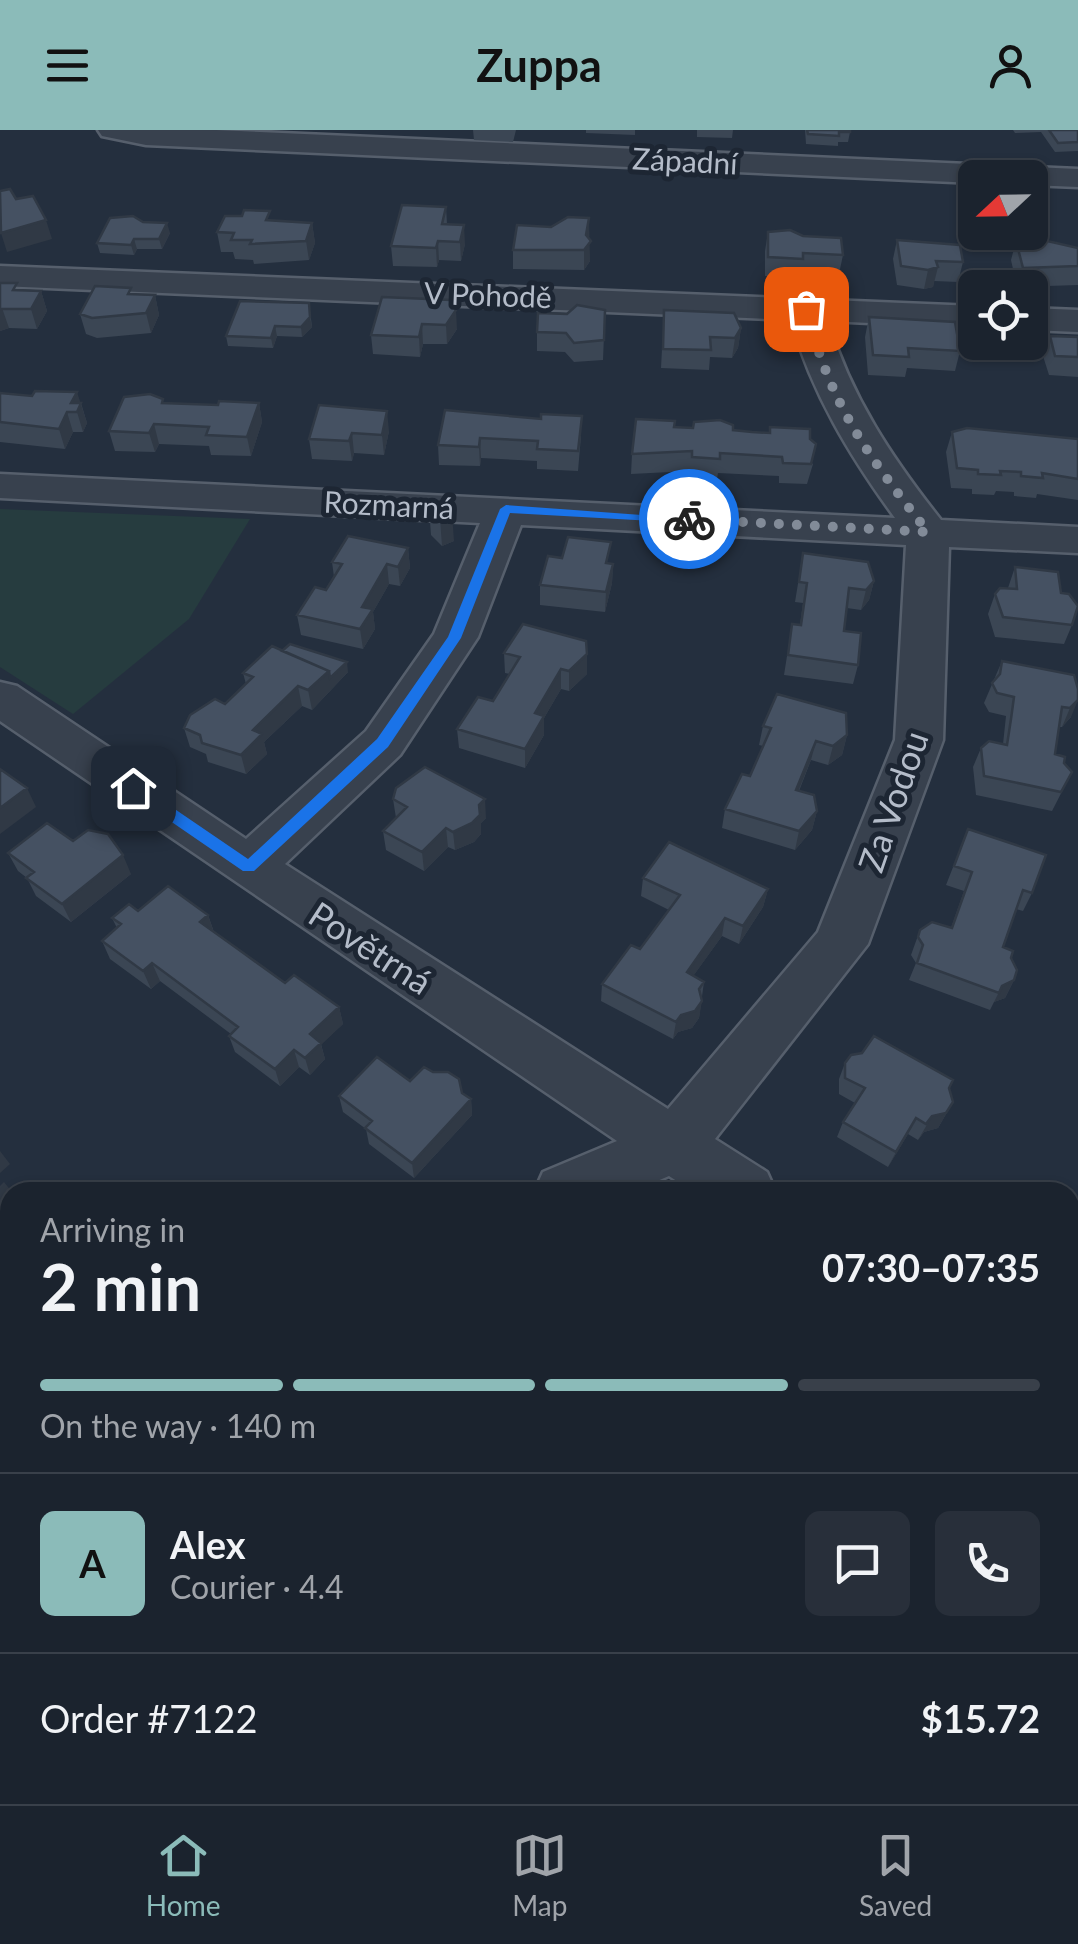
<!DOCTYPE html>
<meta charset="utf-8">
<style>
:root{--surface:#1b232e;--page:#282f3a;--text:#f1f3f6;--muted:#a0a4aa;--line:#39404a;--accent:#8bbbb9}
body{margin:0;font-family:Lato,sans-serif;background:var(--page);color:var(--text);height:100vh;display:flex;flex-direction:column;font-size:38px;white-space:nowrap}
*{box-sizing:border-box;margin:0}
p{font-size:32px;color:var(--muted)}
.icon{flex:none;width:55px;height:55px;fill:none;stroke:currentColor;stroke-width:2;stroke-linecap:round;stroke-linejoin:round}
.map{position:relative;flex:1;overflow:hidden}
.details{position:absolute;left:0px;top:1052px;width:1080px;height:622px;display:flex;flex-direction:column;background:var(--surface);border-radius:30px 30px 0 0;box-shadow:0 2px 8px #0004,0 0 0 2px var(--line)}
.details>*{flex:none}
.needle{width:65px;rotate:248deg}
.tools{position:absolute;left:958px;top:30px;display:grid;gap:20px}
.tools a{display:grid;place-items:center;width:90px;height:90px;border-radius:15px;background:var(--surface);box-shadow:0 2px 8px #0004,0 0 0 2px var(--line);font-size:50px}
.pin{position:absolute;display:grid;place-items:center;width:85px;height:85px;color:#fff;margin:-42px;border-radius:20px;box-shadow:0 5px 15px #0006}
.courier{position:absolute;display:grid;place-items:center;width:100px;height:100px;margin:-50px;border:8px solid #1a73e8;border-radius:50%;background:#fff;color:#222;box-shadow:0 2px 12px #0007}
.overview em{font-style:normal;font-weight:700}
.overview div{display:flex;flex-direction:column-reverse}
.overview{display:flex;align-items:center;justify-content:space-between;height:170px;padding:0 40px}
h1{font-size:65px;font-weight:700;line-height:75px}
.bar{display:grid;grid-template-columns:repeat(4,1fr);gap:15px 10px;align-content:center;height:120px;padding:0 40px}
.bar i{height:12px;border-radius:8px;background:var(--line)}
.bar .on{background:var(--accent)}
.bar p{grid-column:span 4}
.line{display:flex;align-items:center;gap:25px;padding:0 40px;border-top:2px solid var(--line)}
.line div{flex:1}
.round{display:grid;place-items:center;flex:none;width:105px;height:105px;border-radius:15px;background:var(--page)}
header{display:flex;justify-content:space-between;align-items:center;height:130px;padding:0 40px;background:var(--accent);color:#111;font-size:45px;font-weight:700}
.tabs{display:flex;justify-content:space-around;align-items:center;height:140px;border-top:2px solid var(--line);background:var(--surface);font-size:28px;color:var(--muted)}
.tabs a{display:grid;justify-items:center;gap:5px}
.tabs .on{color:var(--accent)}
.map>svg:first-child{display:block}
.green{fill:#263c3f}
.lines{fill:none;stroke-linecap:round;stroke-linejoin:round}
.minor-casing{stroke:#565f6c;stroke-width:5}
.minor{fill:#38414e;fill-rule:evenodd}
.wall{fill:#3b4654}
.shaded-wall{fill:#303945}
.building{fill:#455162;stroke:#303945;stroke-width:2.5}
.route{fill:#1a73e8}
.done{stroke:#828b98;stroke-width:10;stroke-dasharray:0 18}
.labels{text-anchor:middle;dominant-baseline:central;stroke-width:10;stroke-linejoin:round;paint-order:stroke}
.far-street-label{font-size:30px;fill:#b4bcc9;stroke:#1d2633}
.street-label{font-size:35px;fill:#b4bcc9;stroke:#1d2633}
</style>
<header><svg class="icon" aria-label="menu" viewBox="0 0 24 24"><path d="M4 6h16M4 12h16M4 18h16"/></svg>Zuppa<svg class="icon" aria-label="person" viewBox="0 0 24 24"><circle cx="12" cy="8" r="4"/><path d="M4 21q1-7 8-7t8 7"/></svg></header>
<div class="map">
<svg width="1078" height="1674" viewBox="0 0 1078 1674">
<rect width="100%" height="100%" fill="#242f3e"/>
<path class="green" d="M 0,379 L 250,389 L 189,489 L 73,584 L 0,537 Z"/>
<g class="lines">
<defs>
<path id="minor" d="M 98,0 L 216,0 L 1078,39 L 1078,57 L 1030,55 L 1030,48 L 975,48 L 975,53 L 146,15 L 102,6 Z
M 0,136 L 975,176 L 975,198 L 828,191 C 851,267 892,328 941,390 L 1078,397 L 1078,423 L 949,417 L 943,610 L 868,814 L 715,1009 L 767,1042 L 776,1062 L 694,1062 L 669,1046 L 631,1062 L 534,1062 L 543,1042 L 617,1011 L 0,591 L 0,552 L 17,556 L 246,709 L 366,601 L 434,504 L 480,393 L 0,368 L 0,344 L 895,388 C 850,326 812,264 791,190 L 0,156 ZM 521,395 L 906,415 L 895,610 L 818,802 L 668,979 L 285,734 L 400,625 L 478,507 Z
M 1030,178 L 1078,180 L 1078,202 L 1030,200 Z
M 1070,1245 L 1078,1248 L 1078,1318 L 1070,1315 Z
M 0,1246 L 10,1250 L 10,1323 L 0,1319 Z
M 355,1665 L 440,1665 L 444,1674 L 359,1674 Z"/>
</defs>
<use href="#minor" class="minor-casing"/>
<use href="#minor" class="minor"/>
</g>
<path class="wall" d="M 473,0 L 518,0 L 516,0 L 513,12 L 474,10 Z
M 586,0 L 635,0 L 635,5 L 586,3 Z
M 697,0 L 733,0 L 732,8 L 697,7 Z
M 805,0 L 850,0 L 850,2 L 848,12 L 838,12 L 838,16 L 806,14 Z
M 1013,0 L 1078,0 L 1078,21 L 1055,22 L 1041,2 L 1015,3 Z
M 446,77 L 447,94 L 465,114 L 461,131 L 439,130 L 437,137 L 393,136 L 391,116 Z
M 272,90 L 312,93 L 315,113 L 309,130 L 254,134 L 253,130 L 235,129 L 233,122 L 221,122 L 217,102 Z
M 143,92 L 170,103 L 162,119 L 137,119 L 134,125 L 100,123 L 97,113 Z
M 768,102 L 843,125 L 839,144 L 801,142 L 800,148 L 765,146 L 765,121 Z
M 588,108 L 590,131 L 584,140 L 513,139 L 513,120 Z
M 897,110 L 963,132 L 958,152 L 934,151 L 933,157 L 924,159 L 897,155 L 893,129 Z
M 1016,111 L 1078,118 L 1078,155 L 1017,157 L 1011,130 Z
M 0,153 L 19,160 L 41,161 L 47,181 L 37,199 L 9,198 L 0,201 Z
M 155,165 L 159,185 L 151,203 L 97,208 L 86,204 L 80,184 Z
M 382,167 L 457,199 L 447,214 L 423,214 L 420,227 L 373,224 L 371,205 Z
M 309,173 L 312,197 L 302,207 L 277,206 L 273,218 L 228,216 L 226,206 Z
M 605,180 L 603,230 L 574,232 L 565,222 L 537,221 L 537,202 L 567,184 Z
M 664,180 L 741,198 L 738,218 L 732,228 L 710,227 L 709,240 L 661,238 Z
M 869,187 L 960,221 L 955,241 L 907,238 L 905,247 L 868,245 L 865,207 Z
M 1050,206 L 1078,207 L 1078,247 L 1049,245 L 1043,226 Z
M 994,212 L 1025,212 L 1023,221 L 996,219 Z
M 0,263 L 81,273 L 87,293 L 83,302 L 73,302 L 65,319 L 0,312 Z
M 164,273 L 218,275 L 259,273 L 262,292 L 251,326 L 211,325 L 209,316 L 159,314 L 155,322 L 115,321 L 109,301 Z
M 319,275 L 389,301 L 384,325 L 354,323 L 352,331 L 312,329 L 309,309 Z
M 445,280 L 581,306 L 578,341 L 537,339 L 537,331 L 481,328 L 480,336 L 439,335 L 438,315 Z
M 675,297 L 769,303 L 770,297 L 813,334 L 807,354 L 779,353 L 779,346 L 718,343 L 717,349 L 690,347 L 690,341 L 631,344 L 632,324 Z
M 952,302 L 1078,309 L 1078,370 L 1037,364 L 1036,368 L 1014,366 L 1014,362 L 996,361 L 994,365 L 972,364 L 972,359 L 951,358 L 946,322 Z
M 441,372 L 454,411 L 442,416 L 431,405 L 429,377 Z
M 408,418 L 410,438 L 400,456 L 389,454 L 373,482 L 375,499 L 363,519 L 301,505 L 297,485 L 326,460 L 334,447 L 332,432 Z
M 803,423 L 874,451 L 869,470 L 861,480 L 847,478 L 844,501 L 858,535 L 853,554 L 784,545 L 792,494 L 800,495 L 803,473 L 795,472 Z
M 610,433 L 613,434 L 612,453 L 605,482 L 540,475 L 540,455 Z
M 1015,437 L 1061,463 L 1072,495 L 1064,514 L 995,507 L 988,484 L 995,464 L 1008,458 Z
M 282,521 L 348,542 L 312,580 L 302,576 L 264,612 L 267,624 L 246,644 L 208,632 L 206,624 L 190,617 L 184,598 L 225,574 L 246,554 L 243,543 Z
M 504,523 L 587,524 L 587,544 L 569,561 L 561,559 L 544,588 L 544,605 L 525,638 L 459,618 L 457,599 L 493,571 L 510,544 L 505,543 Z
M 1002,531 L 1074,545 L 1071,587 L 1062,597 L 1059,597 L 1055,624 L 1072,642 L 1052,681 L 976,665 L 973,637 L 981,618 L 1003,614 L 1006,586 L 989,582 L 984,573 Z
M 763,596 L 847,605 L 842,625 L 828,635 L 811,630 L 799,661 L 817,681 L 812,700 L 795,720 L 722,698 L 725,679 L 750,646 L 763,616 L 759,615 Z
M 393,669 L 486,688 L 481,693 L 481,704 L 474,712 L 455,720 L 448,717 L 424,741 L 386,720 L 383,701 L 396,688 Z
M 968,699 L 1032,763 L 1023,781 L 1016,779 L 1003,817 L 1011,828 L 1014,850 L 1005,868 L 994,872 L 990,880 L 909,850 L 916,833 L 911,825 L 920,800 L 951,798 L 964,761 L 946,755 Z
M 73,711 L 131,744 L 71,792 L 36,766 L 27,748 L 18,741 L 8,723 Z
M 643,748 L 768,759 L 763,777 L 739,814 L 722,806 L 693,846 L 704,852 L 699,888 L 692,898 L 678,902 L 673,909 L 601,871 L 602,854 L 640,819 L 669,780 L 641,766 Z
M 138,781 L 208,785 L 214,802 L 285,853 L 339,877 L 343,894 L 321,914 L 325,929 L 310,945 L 299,937 L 280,956 L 235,922 L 229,906 L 231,904 L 160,851 L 151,859 L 110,829 L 102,811 L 117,798 L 112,788 Z
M 845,933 L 949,958 L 953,972 L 938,998 L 924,1002 L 918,1010 L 908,1004 L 888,1037 L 837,1007 L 843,992 L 855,973 L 839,964 L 839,949 Z
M 410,951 L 462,963 L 471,969 L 472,985 L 414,1048 L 369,1014 L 366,999 L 343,982 L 339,966 Z
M 1076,1391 L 1078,1391 L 1078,1543 L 1070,1537 L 1070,1395 Z"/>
<path class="shaded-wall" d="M 589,88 L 590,131 L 584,140 L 584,120 Z
M 46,90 L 52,109 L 7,122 L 1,103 Z
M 167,93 L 170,103 L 162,119 L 159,109 Z
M 312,93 L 315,113 L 309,130 L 306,111 Z
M 464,95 L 465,114 L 461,131 L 460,112 Z
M 134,109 L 137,119 L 134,125 L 131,115 Z
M 438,111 L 439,130 L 437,137 L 436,118 Z
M 938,137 L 933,157 L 924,159 L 928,140 Z
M 41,161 L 47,181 L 37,199 L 31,179 Z
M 155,165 L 159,185 L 151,203 L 146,183 Z
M 2,178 L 9,198 L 0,201 L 0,179 Z
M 456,180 L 457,199 L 447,214 L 446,195 Z
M 310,187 L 312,197 L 302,207 L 301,197 Z
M 422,194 L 423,214 L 420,227 L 419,207 Z
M 275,196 L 277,206 L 273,218 L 271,208 Z
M 741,198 L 738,218 L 732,228 L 735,208 Z
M 77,262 L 87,293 L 83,302 L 77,282 L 71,273 Z
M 259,273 L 262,292 L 251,326 L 247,307 Z
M 387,281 L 389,301 L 384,325 L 382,305 Z
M 67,282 L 73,302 L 65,319 L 59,299 Z
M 154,294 L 159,314 L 155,322 L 149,303 Z
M 352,303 L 354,323 L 352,331 L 349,311 Z
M 480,308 L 481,328 L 480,336 L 479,317 Z
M 452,383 L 454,411 L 442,416 L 440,388 Z
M 408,418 L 410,438 L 400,456 L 398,437 Z
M 387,434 L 389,454 L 373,482 L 375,499 L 363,519 L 360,499 L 362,477 Z
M 613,434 L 612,453 L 605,482 L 606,462 Z
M 874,451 L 869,470 L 861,480 L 866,460 Z
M 587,524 L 587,544 L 569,561 L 569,541 Z
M 347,532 L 348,542 L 312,580 L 308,560 L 329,541 Z
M 561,539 L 561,559 L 544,588 L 544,605 L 525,638 L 525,619 L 535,583 Z
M 298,556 L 302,576 L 264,612 L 267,624 L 246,644 L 241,625 L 253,600 Z
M 1078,570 L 1071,587 L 1062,597 L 1070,578 Z
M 847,605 L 842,625 L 828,635 L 833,616 Z
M 816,611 L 811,630 L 791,679 L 796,660 Z
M 27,658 L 36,677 L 0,704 L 0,678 Z
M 485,669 L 486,688 L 481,693 L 481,704 L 474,712 L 455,720 L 453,702 Z
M 817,681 L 812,700 L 795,720 L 799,701 Z
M 446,698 L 448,717 L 424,741 L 422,722 Z
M 123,725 L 131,744 L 71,792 L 62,774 Z
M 768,759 L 763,777 L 739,814 L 743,796 Z
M 208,785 L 214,803 L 200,792 Z
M 725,788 L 722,806 L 684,859 L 687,842 Z
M 152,833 L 160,851 L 151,859 L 143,841 Z
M 1014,850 L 1005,868 L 994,872 L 1002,856 Z
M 702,871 L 699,888 L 692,898 L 678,902 L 673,909 L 676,892 L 681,885 Z
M 339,877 L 343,894 L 321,915 L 325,929 L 310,945 L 305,928 L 310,904 Z
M 294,920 L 299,937 L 280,956 L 275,939 Z
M 471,969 L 472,985 L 414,1048 L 412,1033 Z
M 953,972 L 938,998 L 924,1002 L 918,1010 L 932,986 Z
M 916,988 L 908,1004 L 888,1037 L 896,1022 Z
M 0,1021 L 10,1034 L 0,1043 Z
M 4,1052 L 12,1062 L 10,1062 L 10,1072 L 0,1081 L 0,1056 Z
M 0,1467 L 10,1477 L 10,1485 L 0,1474 Z
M 10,1541 L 10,1558 L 3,1549 Z
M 10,1574 L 10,1595 L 0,1606 L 0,1585 Z"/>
<path class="building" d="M 807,0 L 850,0 L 850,2 L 839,2 L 839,6 L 808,4 Z
M 1049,0 L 1078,0 L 1078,12 L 1058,13 Z
M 10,59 L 16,69 L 33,66 L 46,90 L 1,103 L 0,61 Z
M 402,75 L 446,77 L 442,94 L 464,95 L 460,112 L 438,111 L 436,118 L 391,116 Z
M 244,80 L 270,81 L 266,90 L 312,93 L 306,111 L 250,114 L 252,110 L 231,110 L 234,103 L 217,102 L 225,86 L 242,86 Z
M 133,86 L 143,92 L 167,93 L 159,109 L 134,109 L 131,115 L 97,113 L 110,88 Z
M 568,87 L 589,88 L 586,105 L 591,111 L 584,120 L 513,120 L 517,95 L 551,97 Z
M 790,100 L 803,106 L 841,108 L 843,125 L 803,123 L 803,129 L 768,127 L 768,102 Z
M 897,110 L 960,115 L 963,132 L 936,131 L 938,137 L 928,140 L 901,136 Z
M 1043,110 L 1078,118 L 1078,136 L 1023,138 L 1016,111 Z
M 0,153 L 17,153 L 13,160 L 41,161 L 31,179 L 0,179 Z
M 95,156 L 131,158 L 128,164 L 155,165 L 146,183 L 92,188 L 80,184 Z
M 382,167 L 451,170 L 456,180 L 446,195 L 422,194 L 419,207 L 371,205 Z
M 240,171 L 309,173 L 310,187 L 301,197 L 275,196 L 271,208 L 226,206 Z
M 577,175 L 605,180 L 604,210 L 574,213 L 566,203 L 537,202 L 538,183 L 567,184 Z
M 664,180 L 734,183 L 741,198 L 735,208 L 710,207 L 711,220 L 663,219 Z
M 869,187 L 955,192 L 960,221 L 908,218 L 909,227 L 873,225 Z
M 1050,206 L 1078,207 L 1078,227 L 1055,226 Z
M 35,261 L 77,262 L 71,273 L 81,273 L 77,282 L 67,282 L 59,299 L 0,292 L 0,263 L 32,266 Z
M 150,264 L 163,269 L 162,273 L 218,275 L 219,271 L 259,273 L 247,307 L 206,305 L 209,297 L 154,294 L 149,303 L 109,301 L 124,267 Z
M 319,275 L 387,281 L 382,305 L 352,303 L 349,311 L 309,309 Z
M 445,280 L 541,289 L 541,284 L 582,286 L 578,321 L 537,319 L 538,311 L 480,308 L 479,317 L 438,315 Z
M 636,289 L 675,291 L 674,297 L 693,298 L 694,292 L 720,290 L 733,295 L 733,300 L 752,302 L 770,303 L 770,297 L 810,299 L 810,309 L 816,314 L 811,334 L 783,333 L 782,327 L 720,323 L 720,329 L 692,327 L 692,321 L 632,324 Z
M 967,298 L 1078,309 L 1078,349 L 1042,343 L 1043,348 L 1021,346 L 1021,342 L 1000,341 L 1001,345 L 978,344 L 978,340 L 957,338 L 952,302 Z
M 441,372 L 452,383 L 440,388 L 429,377 Z
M 348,406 L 408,418 L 398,437 L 387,434 L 362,477 L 373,479 L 360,499 L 297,485 L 315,457 L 326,460 L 342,434 L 332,432 Z
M 568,407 L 611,412 L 606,433 L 613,434 L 606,462 L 540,455 L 548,426 L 562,428 Z
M 803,423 L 868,432 L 874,451 L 866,460 L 849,458 L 844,501 L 861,503 L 858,535 L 788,525 L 792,494 L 801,495 L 807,453 L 799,452 Z
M 1015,437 L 1058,442 L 1061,463 L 1069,464 L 1078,476 L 1072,495 L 1003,487 L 995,464 L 1000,458 L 1017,459 Z
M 523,494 L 586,511 L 587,524 L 569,541 L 561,539 L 535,583 L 544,586 L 525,619 L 457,599 L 478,567 L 493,571 L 520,527 L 504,523 Z
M 290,514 L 347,532 L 330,548 L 329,541 L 282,521 Z
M 272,516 L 329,541 L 308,560 L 298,556 L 253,600 L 262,604 L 241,625 L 202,613 L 200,605 L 184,598 L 190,585 L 215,569 L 225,574 L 253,547 L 243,543 Z
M 1002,531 L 1074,545 L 1078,559 L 1078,570 L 1070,578 L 1062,577 L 1055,624 L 1065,627 L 1064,633 L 1072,642 L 1061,662 L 984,646 L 981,618 L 989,611 L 1007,615 L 1011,589 L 1014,567 L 997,563 L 992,553 L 1000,544 Z
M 777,564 L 846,583 L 847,605 L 833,616 L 816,611 L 796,660 L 814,665 L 817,681 L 799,701 L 725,679 L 742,644 L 750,646 L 771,598 L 763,596 Z
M 425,637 L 485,669 L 479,675 L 480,685 L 472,693 L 453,702 L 446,698 L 422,722 L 383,701 L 407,677 L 393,669 L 396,658 Z
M 0,639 L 27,658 L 0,678 Z
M 47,693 L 73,711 L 88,700 L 108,704 L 123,725 L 62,774 L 26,748 L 34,742 L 8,723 Z
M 968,699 L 1046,725 L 1032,763 L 1023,760 L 1003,817 L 1013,821 L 1011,828 L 1017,840 L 1014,850 L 1002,856 L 999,863 L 917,833 L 923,815 L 918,807 L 920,800 L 932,792 L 952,798 L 972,742 L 954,736 Z
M 669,712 L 768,759 L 743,796 L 725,788 L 687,842 L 704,852 L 699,859 L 702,871 L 695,881 L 681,885 L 676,892 L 602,854 L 631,815 L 640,819 L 680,765 L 643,748 Z
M 168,756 L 208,785 L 200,792 L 242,822 L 285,853 L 294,845 L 339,877 L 310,904 L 321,913 L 305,928 L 294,920 L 275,939 L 229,906 L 238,897 L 152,833 L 143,841 L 102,811 L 121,794 L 112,788 L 129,774 L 138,781 Z
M 874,906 L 953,950 L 949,958 L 953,972 L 946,983 L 932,986 L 926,994 L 916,988 L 896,1022 L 843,992 L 865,958 L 845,948 L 845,933 L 851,925 L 862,923 Z
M 377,927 L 410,951 L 424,937 L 433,942 L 448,942 L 459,949 L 462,963 L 471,969 L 412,1033 L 365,998 L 372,991 L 339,966 Z
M 1076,1391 L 1078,1391 L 1078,1526 L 1075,1524 L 1070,1524 L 1070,1402 Z
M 0,1474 L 10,1485 L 10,1541 L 3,1549 L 10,1558 L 10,1574 L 0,1585 Z
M 90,1665 L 186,1665 L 194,1674 L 83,1674 Z"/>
<path class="route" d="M 506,375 L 696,389 L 689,393 L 510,383 L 461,508 L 388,617 L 254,741 L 243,741 L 128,662 L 128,654 L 138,654 L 248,729 L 377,609 L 448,507 L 500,379 Z"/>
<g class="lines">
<path class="done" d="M 689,389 L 928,402 C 866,323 832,278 806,179"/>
</g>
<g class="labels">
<g class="far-street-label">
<text transform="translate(685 30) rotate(3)">Západní</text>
<text transform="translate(488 164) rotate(2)">V Pohodě</text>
<text transform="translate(389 374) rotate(3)">Rozmarná</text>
</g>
<g class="street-label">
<text transform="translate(892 671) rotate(-71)">Za Vodou</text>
<text transform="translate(371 817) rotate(33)">Povětrná</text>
</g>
</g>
</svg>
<div class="tools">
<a><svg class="needle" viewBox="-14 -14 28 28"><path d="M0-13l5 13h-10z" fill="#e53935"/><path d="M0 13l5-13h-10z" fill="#a0a4aa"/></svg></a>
<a><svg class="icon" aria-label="locate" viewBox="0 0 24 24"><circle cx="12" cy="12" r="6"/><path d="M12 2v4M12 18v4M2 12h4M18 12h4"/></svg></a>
</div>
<div class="pin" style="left:806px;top:179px;background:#ea580c"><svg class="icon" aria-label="bag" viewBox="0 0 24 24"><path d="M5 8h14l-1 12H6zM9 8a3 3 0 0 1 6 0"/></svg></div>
<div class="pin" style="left:133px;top:658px;background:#1f2937"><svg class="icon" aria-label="home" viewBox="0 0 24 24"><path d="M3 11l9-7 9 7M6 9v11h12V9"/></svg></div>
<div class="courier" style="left:689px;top:389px"><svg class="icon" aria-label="bike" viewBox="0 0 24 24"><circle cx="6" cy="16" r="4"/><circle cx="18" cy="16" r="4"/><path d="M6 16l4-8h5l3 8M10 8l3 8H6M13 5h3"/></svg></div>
<section class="details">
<div class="overview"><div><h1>2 min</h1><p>Arriving in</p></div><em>07:30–07:35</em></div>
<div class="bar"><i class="on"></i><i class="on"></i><i class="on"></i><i></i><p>On the way · 140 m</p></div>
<div class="line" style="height:180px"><b class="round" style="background:var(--accent);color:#111">A</b><div><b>Alex</b><p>Courier · 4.4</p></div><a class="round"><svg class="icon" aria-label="chat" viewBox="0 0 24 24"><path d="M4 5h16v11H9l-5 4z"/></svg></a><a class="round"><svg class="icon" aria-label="phone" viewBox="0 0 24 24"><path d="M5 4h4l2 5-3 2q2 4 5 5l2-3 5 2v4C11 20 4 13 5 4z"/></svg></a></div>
<div class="line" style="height:130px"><div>Order #7122</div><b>$15.72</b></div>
</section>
</div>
<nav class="tabs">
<a class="on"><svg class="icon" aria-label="home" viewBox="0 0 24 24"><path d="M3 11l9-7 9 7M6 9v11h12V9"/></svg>Home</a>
<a><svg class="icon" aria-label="map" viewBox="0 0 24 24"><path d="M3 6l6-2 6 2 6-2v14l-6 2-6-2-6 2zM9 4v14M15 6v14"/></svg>Map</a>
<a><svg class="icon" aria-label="saved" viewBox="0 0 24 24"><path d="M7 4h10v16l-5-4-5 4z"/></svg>Saved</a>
</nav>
